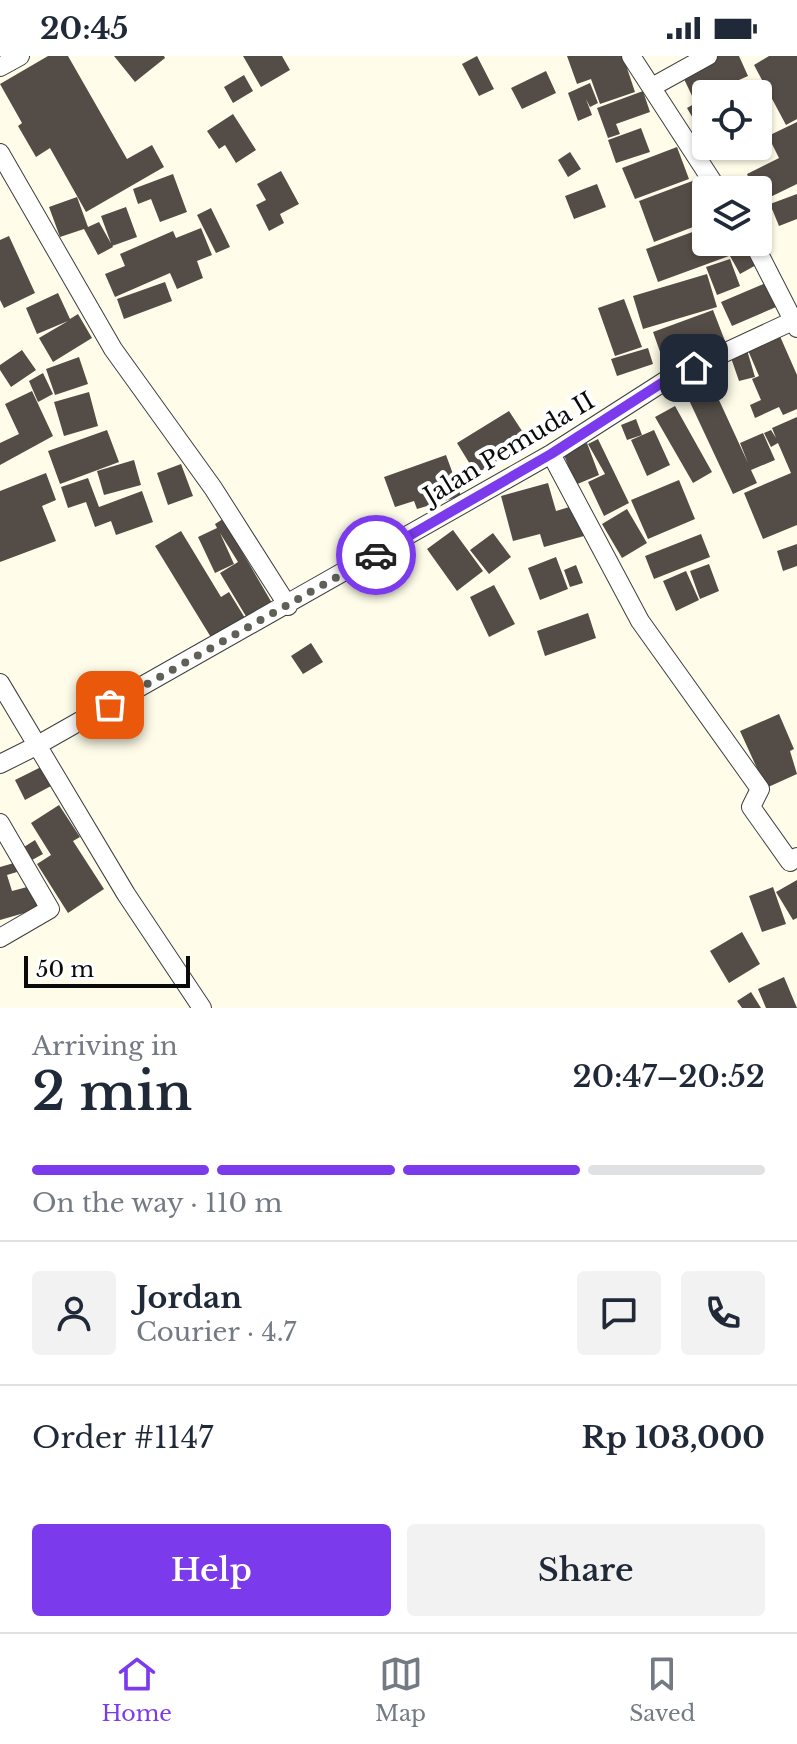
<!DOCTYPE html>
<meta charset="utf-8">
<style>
:root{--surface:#fff;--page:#f2f2f3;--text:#1f2937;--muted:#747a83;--line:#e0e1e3;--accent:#7c3aed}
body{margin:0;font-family:"Libre Baskerville",serif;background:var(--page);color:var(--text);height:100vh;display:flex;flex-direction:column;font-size:30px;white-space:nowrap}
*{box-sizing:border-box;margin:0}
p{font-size:26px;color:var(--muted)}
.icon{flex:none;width:44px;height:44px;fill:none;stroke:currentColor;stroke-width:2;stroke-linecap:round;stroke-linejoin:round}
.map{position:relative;height:952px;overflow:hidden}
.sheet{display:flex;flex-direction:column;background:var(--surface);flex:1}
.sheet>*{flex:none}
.controls{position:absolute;left:692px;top:24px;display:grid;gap:16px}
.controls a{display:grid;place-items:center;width:80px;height:80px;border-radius:8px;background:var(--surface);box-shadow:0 2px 6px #0004;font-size:40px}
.scale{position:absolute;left:24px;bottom:20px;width:166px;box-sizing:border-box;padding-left:8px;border:4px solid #0b0b0b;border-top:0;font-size:22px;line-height:28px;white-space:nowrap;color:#0b0b0b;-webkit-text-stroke:6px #fff;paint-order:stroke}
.pin{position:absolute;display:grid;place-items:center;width:68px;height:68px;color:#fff;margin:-34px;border-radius:16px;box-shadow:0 4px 12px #0006}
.courier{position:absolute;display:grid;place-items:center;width:80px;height:80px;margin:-40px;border:6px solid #7c3aed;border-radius:50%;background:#fff;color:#222;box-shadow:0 2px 10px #0007}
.headline em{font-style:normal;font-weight:600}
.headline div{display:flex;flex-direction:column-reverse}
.headline{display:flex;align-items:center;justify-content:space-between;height:136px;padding:0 32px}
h1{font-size:52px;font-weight:600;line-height:60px}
.bar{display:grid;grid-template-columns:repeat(4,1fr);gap:12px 8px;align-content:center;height:96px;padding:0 32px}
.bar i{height:10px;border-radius:6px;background:var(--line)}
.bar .on{background:var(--accent)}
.bar p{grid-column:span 4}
.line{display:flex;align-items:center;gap:20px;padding:0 32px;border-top:2px solid var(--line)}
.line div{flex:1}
.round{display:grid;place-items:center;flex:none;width:84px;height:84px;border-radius:8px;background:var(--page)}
.button{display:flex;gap:16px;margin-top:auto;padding:16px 32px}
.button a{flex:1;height:92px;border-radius:8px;background:var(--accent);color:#fff;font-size:32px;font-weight:600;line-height:92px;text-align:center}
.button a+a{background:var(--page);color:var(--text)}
.status{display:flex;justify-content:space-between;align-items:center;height:56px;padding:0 40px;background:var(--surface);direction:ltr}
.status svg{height:22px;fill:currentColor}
.menu{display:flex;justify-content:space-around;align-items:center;height:112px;border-top:2px solid var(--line);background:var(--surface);font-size:22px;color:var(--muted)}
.menu a{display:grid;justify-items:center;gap:4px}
.menu .on{color:var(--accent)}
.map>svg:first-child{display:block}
.building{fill:#544d47}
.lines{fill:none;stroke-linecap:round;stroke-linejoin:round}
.street-casing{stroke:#3e3e3e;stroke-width:20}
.street{stroke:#fff;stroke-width:18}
.done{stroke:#606059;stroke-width:8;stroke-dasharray:0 14.4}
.route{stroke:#7c3aed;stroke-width:10}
.labels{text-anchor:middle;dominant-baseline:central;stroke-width:8;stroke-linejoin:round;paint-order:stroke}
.street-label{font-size:24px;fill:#0b0b0b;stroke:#fff}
</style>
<div class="status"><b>20:45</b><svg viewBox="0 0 49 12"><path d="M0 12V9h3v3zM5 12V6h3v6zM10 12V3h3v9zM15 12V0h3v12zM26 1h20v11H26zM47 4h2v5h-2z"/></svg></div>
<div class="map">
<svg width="797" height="952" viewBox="0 0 797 952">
<rect width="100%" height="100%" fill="#fffde9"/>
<path class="building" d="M 48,0 L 68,0 L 127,103 L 152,89 L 164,111 L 86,156 L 50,92 L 36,101 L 18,70 L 22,67 L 0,28 Z
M 114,0 L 164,0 L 165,2 L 135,26 Z
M 243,0 L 282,0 L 290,14 L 261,31 Z
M 477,0 L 494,33 L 479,40 L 462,8 Z
M 567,0 L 623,0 L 635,36 L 600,48 L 591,23 L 577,28 Z
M 714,0 L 739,0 L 748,20 L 694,44 L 684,23 L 699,16 L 696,8 Z
M 769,0 L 797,0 L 797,63 L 786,69 L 754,9 Z
M 546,15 L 556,37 L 522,53 L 511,32 Z
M 244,19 L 253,35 L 233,47 L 224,31 Z
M 590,27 L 598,47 L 590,51 L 586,43 L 592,59 L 578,65 L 568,37 Z
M 643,35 L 650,56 L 616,68 L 620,78 L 608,82 L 597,52 Z
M 706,41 L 706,66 L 698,71 L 687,52 Z
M 233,58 L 256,94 L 236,107 L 225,89 L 219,93 L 207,75 Z
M 797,66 L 797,128 L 760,146 L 758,134 L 754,134 L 747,118 L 779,102 L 768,80 Z
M 641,72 L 650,96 L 616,107 L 608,84 Z
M 677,91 L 689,123 L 635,143 L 622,112 Z
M 570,96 L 581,113 L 568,121 L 558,104 Z
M 281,115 L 299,148 L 280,158 L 284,167 L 269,175 L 256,149 L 266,144 L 257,128 Z
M 173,118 L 187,156 L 160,166 L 151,143 L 138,148 L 133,133 Z
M 695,124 L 706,153 L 706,166 L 654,186 L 639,145 Z
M 597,128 L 606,151 L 574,163 L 565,140 Z
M 797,138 L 797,163 L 779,170 L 770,148 Z
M 77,141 L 88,171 L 99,166 L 113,191 L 98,199 L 84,173 L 60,181 L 49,151 Z
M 126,151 L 137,181 L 112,190 L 101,160 Z
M 211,152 L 230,191 L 216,197 L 197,159 Z
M 706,171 L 706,186 L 724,186 L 729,200 L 658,226 L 646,193 Z
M 201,172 L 212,199 L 197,205 L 203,222 L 177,233 L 170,217 L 115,241 L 105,218 L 125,210 L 120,198 L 173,175 L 176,182 Z
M 9,180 L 35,237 L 4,252 L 0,244 L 0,184 Z
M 748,190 L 758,208 L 740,218 L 730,200 Z
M 730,203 L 740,230 L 717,239 L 706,211 Z
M 707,218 L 717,251 L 643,273 L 633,240 Z
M 165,226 L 172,245 L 124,263 L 117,243 Z
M 766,227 L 776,251 L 732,270 L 721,246 Z
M 58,237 L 70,263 L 78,258 L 92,282 L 53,306 L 39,282 L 68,265 L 37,278 L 26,252 Z
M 624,243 L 642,291 L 615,300 L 598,252 Z
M 713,254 L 725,285 L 664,307 L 653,276 Z
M 779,278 L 797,319 L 797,353 L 783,359 L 779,351 L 755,362 L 750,349 L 761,344 L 752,323 L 759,320 L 747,292 Z
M 648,292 L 653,308 L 617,320 L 611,303 Z
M 22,294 L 36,314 L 11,331 L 0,314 L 0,309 Z
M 747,294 L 755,321 L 739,325 L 730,299 Z
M 79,301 L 88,328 L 55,339 L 46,313 Z
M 43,317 L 53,338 L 38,346 L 29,325 Z
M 702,318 L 708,330 L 687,342 L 680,330 Z
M 713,331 L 748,407 L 740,387 L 763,377 L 775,404 L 751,414 L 757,427 L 733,438 L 688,342 Z
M 32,335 L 53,380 L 0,409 L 0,387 L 19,378 L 5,348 Z
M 89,336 L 98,370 L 64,380 L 54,346 Z
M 675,350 L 712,416 L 693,427 L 655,361 Z
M 509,355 L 524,378 L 498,395 L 503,402 L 476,418 L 457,387 Z
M 797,361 L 797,469 L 763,483 L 744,437 L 791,417 L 778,387 L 771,391 L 764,377 L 771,374 L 776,382 L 772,372 Z
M 636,363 L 642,379 L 627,384 L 621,369 Z
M 107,374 L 119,406 L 60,428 L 48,395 Z
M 654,374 L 670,409 L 647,420 L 631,384 Z
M 598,383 L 629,447 L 604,460 L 588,426 L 605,418 L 588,388 Z
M 587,387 L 599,419 L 575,429 L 563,396 Z
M 446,399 L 461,440 L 417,453 L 414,445 L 395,451 L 384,421 Z
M 134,404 L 141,429 L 104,439 L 97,415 Z
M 181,408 L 193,440 L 168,449 L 157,417 Z
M 46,417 L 56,444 L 42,450 L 56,485 L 0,506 L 0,435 Z
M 88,422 L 99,451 L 142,435 L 153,466 L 116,479 L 111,465 L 95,471 L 86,446 L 68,452 L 61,431 Z
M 679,424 L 695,463 L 648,483 L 631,444 Z
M 548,427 L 556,455 L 576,449 L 584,480 L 544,491 L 540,478 L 513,485 L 501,440 Z
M 627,453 L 647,487 L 622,502 L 602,468 Z
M 223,463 L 272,547 L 247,562 L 220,517 L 238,506 L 220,477 L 234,508 L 215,517 L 198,481 L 217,472 L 215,468 Z
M 453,474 L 483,515 L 457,535 L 427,493 Z
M 181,475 L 221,541 L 229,536 L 245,562 L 212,583 L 155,490 Z
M 493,477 L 511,501 L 489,518 L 470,494 Z
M 701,478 L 710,501 L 654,523 L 645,500 Z
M 797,488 L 797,510 L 783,515 L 777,495 Z
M 556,501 L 568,533 L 540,544 L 528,512 Z
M 709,508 L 719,535 L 700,543 L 690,515 Z
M 576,509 L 583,527 L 570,531 L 564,514 Z
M 686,515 L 699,544 L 676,555 L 663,525 Z
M 494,529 L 515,568 L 489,581 L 470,541 Z
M 588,557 L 596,582 L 545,600 L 537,575 Z
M 311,587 L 323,606 L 303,618 L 291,600 Z
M 779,658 L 794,693 L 790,695 L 797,718 L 766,732 L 740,675 Z
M 41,711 L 51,730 L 25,744 L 15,724 Z
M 59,749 L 80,781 L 73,785 L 104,833 L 68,857 L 37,808 L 51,799 L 31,767 Z
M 35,784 L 43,798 L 32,804 L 24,791 Z
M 14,807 L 17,816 L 7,819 L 12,835 L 31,830 L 38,853 L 0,864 L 0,811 Z
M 797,824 L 797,862 L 793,864 L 776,836 Z
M 773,831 L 786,868 L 762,876 L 749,840 Z
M 742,876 L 760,908 L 729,927 L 710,895 Z
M 784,921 L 797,952 L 766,952 L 758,933 Z
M 751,936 L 761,952 L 742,952 L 737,945 Z"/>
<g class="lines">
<defs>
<path id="street" d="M 631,0 L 718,134
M 0,11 L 20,0
M 652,31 L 708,0
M 0,97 L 113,293 L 213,432 L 288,550
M 753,186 L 797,272
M 551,398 L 640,565 L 760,733 L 751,751 L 790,806 L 797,801
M 0,627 L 126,838 L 202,952
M 0,708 L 36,690 L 551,398 L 668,323 L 797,263
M 0,767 L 50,853 L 0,882"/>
</defs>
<use href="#street" class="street-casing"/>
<use href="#street" class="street"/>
</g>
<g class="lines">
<path class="done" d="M 110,649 L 376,499"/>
<path class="route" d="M 376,499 L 551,398 L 668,323 L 694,312"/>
</g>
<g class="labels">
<g class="street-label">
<text transform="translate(509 392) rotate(-31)">Jalan Pemuda II</text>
</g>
</g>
</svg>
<div class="controls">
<a><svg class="icon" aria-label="locate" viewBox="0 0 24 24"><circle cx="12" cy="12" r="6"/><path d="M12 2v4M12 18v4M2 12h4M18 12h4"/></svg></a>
<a><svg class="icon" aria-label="layers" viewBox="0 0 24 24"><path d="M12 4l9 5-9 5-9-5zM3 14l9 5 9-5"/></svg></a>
</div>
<div class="scale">50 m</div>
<div class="pin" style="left:110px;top:649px;background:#ea580c"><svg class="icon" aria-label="bag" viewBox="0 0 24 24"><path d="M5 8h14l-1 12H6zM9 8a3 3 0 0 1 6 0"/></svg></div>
<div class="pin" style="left:694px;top:312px;background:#1f2937"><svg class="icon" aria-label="home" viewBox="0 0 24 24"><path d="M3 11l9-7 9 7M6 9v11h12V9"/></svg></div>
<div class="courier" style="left:376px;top:499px"><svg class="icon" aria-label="car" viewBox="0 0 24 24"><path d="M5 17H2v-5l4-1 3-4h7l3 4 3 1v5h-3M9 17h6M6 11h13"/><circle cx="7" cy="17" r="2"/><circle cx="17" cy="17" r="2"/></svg></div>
</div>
<section class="sheet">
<div class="headline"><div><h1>2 min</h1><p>Arriving in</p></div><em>20:47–20:52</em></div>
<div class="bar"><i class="on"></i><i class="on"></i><i class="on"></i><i></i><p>On the way · 110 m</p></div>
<div class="line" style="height:144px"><a class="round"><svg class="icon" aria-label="person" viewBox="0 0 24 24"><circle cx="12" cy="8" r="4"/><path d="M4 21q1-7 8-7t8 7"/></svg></a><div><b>Jordan</b><p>Courier · 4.7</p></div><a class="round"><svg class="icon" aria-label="chat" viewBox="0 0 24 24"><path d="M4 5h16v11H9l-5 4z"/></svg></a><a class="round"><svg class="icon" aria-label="phone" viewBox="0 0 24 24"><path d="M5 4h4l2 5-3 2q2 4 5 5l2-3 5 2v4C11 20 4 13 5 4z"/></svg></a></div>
<div class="line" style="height:104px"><div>Order #1147</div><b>Rp 103,000</b></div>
<div class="button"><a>Help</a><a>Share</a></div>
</section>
<nav class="menu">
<a class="on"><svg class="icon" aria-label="home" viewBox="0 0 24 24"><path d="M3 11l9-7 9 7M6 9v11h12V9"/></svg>Home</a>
<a><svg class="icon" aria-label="map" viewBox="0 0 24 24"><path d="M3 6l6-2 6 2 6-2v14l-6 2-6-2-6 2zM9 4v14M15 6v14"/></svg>Map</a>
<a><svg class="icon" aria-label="saved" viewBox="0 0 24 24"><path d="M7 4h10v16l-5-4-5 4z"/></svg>Saved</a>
</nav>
